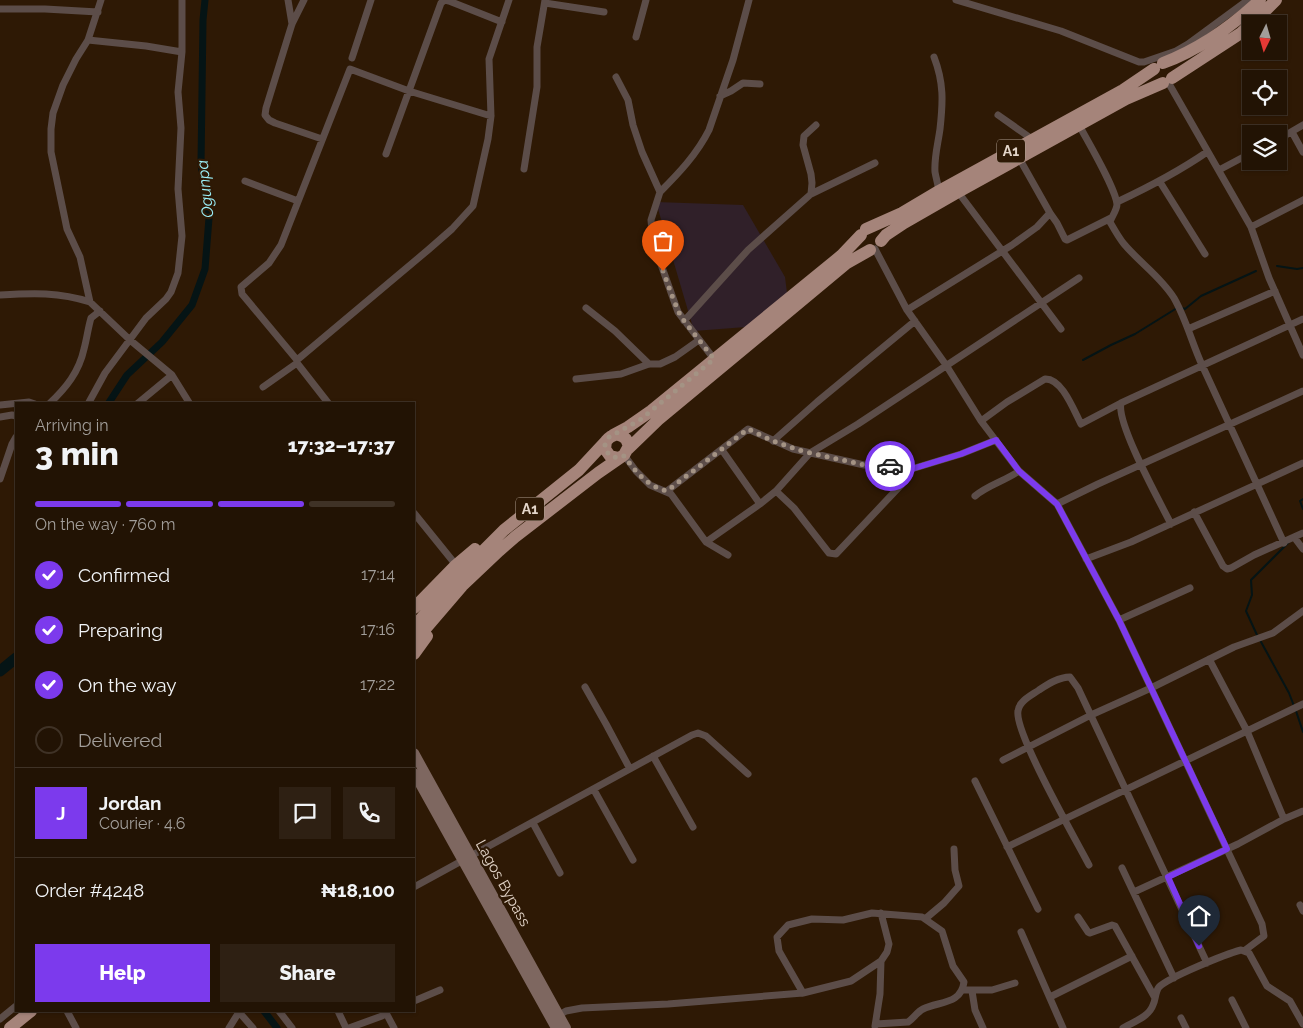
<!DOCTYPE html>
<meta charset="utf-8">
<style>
:root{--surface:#221304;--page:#2e2013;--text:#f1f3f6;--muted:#a29e9a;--line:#3f3226;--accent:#7c3aed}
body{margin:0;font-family:Raleway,sans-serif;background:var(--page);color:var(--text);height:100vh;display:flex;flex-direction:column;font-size:19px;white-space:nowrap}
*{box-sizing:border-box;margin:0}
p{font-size:16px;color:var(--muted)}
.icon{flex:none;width:28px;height:28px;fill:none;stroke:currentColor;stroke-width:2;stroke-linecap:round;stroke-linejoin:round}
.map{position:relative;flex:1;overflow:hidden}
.drawer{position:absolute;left:15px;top:402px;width:400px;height:610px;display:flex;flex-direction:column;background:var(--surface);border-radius:0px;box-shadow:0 1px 4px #0004,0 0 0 1px var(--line)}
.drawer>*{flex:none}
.needle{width:32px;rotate:185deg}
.tools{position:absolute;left:1242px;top:15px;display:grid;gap:10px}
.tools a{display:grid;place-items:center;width:45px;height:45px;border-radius:0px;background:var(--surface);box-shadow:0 1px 4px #0004,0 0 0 1px var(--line);font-size:25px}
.pin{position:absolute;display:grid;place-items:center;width:42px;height:42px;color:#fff;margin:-51px -21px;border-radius:50% 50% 50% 0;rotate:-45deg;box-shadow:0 0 5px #0007}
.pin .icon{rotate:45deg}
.courier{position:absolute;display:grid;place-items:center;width:50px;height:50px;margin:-25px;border:4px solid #7c3aed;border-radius:50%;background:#fff;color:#222;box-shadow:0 1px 6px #0007}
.headline em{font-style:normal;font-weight:800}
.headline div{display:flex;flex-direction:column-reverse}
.headline{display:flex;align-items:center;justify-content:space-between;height:85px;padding:0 20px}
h1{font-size:32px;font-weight:800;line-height:38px}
.bar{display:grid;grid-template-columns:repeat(4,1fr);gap:8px 5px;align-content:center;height:60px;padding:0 20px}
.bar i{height:6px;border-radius:4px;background:var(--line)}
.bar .current{background:var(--accent)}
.bar p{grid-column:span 4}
.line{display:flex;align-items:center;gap:12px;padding:0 20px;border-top:1px solid var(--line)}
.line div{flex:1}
.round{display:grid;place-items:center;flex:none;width:52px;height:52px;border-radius:0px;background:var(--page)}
ol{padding:0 20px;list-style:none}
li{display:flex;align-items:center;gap:15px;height:55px}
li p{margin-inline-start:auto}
li .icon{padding:5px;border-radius:50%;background:var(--accent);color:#fff;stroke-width:4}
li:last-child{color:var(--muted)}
li i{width:28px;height:28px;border:2px solid var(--line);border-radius:50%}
.button{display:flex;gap:10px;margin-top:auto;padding:10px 20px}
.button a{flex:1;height:58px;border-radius:0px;background:var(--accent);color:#fff;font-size:20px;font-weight:800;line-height:58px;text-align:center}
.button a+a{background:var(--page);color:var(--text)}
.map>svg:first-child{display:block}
.commercial{fill:#302029}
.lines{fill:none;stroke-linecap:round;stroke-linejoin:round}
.stream{stroke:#051415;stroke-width:2}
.canal{stroke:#051415;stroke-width:7}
.river{stroke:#051415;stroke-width:11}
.minor{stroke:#5c4d49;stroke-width:7}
.secondary{stroke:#7e6760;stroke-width:10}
.trunk{stroke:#a5847a;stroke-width:12}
.done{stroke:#a49384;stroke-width:5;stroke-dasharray:0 9}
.route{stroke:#7c3aed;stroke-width:6}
.labels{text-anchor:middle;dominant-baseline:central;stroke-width:4.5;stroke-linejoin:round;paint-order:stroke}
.shield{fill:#2e1905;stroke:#ad9d8e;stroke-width:1}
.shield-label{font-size:14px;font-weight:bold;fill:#e3d5c9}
.street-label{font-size:15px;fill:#e3d5c9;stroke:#2e1905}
.water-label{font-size:16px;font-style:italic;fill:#9cf2fb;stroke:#2e1905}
</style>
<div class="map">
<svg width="1303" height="1028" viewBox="0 0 1303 1028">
<rect width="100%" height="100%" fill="#2e1905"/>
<path class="commercial" d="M 656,202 L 743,205 L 785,277 L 787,293 L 746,327 L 694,331 Z"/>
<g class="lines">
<path class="stream" d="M 1277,266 L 1297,269 L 1303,268
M 1182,308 L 1185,309 L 1201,296 L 1256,271
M 1083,360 L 1111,345 L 1135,334 L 1177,308
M 1303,499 L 1300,501 L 1303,509
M 1257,635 L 1246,611 L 1252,595 L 1251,580 L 1289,542
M 1260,640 L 1289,693 L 1294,706
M 1296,711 L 1303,732"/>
<path class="canal" d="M 108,404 L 127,375 L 162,342 L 192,305 L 205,269 L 209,218 L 201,164 L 203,20 L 205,0
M 264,1011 L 277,1028"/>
<path class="river" d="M 0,671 L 16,658"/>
<path class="minor" d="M 101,0 L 88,40 L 76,59 L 63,85 L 53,113 L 51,129 L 51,152 L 67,229 L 80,257 L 90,302 L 130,340 L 172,375 L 190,404
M 288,0 L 292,24
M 304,0 L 292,24 L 266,108 L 265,115 L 269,120 L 275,123 L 322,139
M 956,0 L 1061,31 L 1139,62 L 1144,62 L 1176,51 L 1188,44 L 1248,0
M 545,3 L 604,12
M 0,9 L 45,9 L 98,12
M 636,37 L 646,0
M 88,40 L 146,46 L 182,52
M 934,57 C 944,83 943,102 940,129 C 938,144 934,157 935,172 C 936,178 938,184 939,191
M 352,58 L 371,0
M 616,77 L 628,100 L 633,125 L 642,152 L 660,192 L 651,220 L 653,242 L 678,312 L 714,359
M 1168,82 L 1251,227 L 1269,278 L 1303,355
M 720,96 L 731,91 L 743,83 L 760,84
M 998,115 L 1032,139
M 1079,125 C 1088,142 1115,187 1117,204 C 1117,210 1112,216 1110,222 C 1114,229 1119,238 1124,244 C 1140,263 1161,277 1174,298 C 1186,319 1192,343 1202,365 L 1284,543
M 1292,132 L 1303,152
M 1279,139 L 1303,125
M 386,154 L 441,3 L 445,0 L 449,1 L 502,22
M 524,169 L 537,87 L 537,47 L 545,0
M 1219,170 L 1251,153
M 245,181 L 298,201
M 1160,182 L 1205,254
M 660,192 C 679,173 697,154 709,130 L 733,60 L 749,0
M 958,192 L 1061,329
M 811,194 L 812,183 L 811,174 L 803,145 L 804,136 L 816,125
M 1117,202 C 1149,187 1178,172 1207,152
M 1050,213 L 1057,223 L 1065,239 L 1067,240 L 1111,218
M 1251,227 L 1303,200
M 875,249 L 907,310 L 946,365 L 981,421 L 1019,471 L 1057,504 L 1119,620 L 1262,924 L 1264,936 L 1244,951
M 0,295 C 33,293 59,292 90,302
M 586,308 L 615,331 L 649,364
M 907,310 L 1012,245 L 1037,227 L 1050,213 L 1019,158
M 684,321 L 748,250 L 811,194 L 875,163
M 1188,329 L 1275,291
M 297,360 L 242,294 L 241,287 L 269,263 L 281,245 L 350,69 L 409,91 L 491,116
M 576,379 L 621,374 L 649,364 L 660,364 L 675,357 L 699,340
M 263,387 L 297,363
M 49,404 C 66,388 79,372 84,349 C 87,338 88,328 91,318 L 100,311
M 88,404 L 105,373 L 146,318 L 166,299 L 171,292 L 178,273 L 182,236 L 178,189 L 181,128 L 178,92 L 182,52 L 182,0
M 137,404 L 172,375
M 329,404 L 297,363 L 297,360 L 428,250 L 452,229 L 473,206 L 488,139 L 491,116 L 489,59 L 509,0
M 0,405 L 29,402 L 35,404
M 0,417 L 12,415 L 16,416
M 981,421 L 1007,402 L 1045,379 C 1062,378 1074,411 1081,424 L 1121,403
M 773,441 L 817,402 L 915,321
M 722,450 L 760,504
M 624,455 L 636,471 L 650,485 L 671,494 L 706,542 L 728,555
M 0,479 L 12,444 L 16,437
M 667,491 L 748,429 L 793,449 L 864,465 L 888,466 L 905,471 L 961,454 L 996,440
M 776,491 L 794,508 L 829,553 L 836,554 L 901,485 L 907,476 L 905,471
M 975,496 C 988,485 1005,481 1019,471
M 1057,504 L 1098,484 L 1303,391
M 1194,512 L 1223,566 L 1227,569 L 1231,568 L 1254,555 L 1303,533
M 414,513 L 456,565
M 1171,524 C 1160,502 1116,423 1121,403 L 1303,319
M 1294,537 L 1303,549
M 706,542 L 760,504 L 776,491 L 810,453 L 858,424 L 1079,278
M 1086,559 L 1131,542 L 1303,463
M 1119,620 L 1190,588
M 1209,659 L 1247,731 L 1284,819
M 585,687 L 606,724 L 630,769
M 653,756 L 693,827
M 1003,760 L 1091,715 L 1151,688 L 1234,647 L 1273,633 L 1303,611
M 975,781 L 1038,909
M 594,790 L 633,860
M 533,823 L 560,873
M 1007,847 L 1303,704
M 1089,865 C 1076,840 1014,732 1018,711 C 1019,701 1032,695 1039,690 C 1048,684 1059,677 1070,677 L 1078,688 L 1207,963
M 1122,868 L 1174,978
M 414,887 L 692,735 L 698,733 L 706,736 L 748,774
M 1134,892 L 1238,844 L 1284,819 L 1303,811
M 1300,905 L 1303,911
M 1078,917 L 1088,932 L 1090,933 L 1112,925 L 1115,926 L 1155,998
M 925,919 L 944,903 L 959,886 L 955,870 L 954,849
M 1021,932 L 1063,1028
M 962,990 L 992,990 L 1015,983
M 972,991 L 975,1010 L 983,1028
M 803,993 L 779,951 L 777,937 L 788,925 L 812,919 L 843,920 L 872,913 L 922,917 L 942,931 L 953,966 L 964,982 C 961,1005 939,1001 923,1009 C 917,1012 914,1018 908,1022 L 876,1024
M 1050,997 L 1132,956
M 1232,1000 L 1246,1028
M 414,1001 L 440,990
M 67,1011 L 76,1028
M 238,1011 L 253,1028
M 279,1011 L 292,1028
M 338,1011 L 346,1028
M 385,1011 L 394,1028
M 559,1015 L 566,1011 L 582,1008 L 668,1004 L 803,993 L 851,981 L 881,961
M 1181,1018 L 1186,1028
M 0,1019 L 16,1006
M 875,1026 L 880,994 L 881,961 L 887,952 L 889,944 L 881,913
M 229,1028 L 239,1012
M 349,1028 L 382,1016 L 384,1011
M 1123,1028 C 1133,1022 1149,1017 1153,1005 C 1156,999 1155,992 1159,987 C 1169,977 1226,954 1241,950 L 1249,953 L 1267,986 L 1290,1001 L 1303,1024"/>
<path class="secondary" d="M 414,753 L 566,1028
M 414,773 L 556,1028"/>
<path class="trunk" d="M 1252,24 L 1276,0
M 1163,63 C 1200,49 1231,27 1260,0
M 1172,78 L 1241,33 L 1251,24
M 866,229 L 902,213 L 939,191 L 1123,90 L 1154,69
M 881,241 L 886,235 L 904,223 L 958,192 L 1126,99 L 1163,83
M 613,435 L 628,427 L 651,411 L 842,255 L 861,235
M 628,449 L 658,420 L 847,263 L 870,250
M 414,608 L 456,565 L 475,549
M 414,627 L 455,579 L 504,530 L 579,470 L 606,441
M 414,642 L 462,586 L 499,551 L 515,537 L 598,473 L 624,455 L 629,446 L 626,439 C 619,432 612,434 606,441 L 605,449 L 610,456 L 619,458
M 414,654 L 427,636
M 10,1028 L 31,1011"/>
</g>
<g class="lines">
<path class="done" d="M 663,271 L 674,301 L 681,317 L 714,359 L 640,420 L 609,437 L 605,445 L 605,449 L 610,456 L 619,458 L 624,456 C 636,472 647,486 667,491 L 748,429 L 773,441 L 802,451 L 864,465 L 890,466"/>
<path class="route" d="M 890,466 L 905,471 L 961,454 L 996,440 L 1019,471 L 1057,504 L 1119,620 L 1227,849 L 1168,877 L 1199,946"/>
</g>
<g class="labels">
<g class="shield">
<rect x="997" y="139.5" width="28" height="23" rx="4"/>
<rect x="516" y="497.5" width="28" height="23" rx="4"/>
</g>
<g class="shield-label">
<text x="1011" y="151">A1</text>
<text x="530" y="509">A1</text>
</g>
<g class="street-label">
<text transform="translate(503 883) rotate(61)">Lagos Bypass</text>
</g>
<g class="water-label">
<text transform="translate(205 189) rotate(-96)">Ogunpa</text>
</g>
</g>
</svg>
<div class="tools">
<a><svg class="needle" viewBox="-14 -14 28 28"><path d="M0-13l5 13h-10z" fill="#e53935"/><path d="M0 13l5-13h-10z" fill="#a29e9a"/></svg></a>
<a><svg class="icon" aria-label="locate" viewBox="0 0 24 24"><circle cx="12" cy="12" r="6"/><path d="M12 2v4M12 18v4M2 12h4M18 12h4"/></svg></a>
<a><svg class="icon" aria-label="layers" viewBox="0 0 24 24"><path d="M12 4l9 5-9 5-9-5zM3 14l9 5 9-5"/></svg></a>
</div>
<div class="pin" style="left:663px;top:271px;background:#ea580c"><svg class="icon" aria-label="bag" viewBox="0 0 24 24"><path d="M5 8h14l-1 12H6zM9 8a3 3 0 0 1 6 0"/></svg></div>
<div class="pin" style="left:1199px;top:946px;background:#1f2937"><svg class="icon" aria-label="home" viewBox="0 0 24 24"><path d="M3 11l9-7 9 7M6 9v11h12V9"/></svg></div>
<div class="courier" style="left:890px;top:466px"><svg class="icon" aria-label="car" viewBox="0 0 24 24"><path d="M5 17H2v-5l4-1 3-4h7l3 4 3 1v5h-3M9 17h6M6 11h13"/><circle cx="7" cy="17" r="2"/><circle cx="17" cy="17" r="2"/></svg></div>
<section class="drawer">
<div class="headline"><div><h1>3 min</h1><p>Arriving in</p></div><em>17:32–17:37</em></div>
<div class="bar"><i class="current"></i><i class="current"></i><i class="current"></i><i></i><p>On the way · 760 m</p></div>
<ol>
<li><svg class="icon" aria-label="check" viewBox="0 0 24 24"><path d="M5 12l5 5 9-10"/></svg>Confirmed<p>17:14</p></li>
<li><svg class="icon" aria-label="check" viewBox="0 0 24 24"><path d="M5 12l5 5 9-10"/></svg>Preparing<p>17:16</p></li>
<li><svg class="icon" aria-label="check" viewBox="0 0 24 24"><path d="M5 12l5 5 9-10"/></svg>On the way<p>17:22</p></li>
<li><i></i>Delivered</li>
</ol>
<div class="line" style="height:90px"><b class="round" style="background:var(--accent);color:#fff">J</b><div><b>Jordan</b><p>Courier · 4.6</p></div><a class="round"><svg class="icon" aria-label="chat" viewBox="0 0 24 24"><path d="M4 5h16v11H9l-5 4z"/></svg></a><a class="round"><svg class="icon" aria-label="phone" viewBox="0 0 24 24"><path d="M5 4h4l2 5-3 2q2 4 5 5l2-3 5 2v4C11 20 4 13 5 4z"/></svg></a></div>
<div class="line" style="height:65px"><div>Order #4248</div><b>₦18,100</b></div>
<div class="button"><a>Help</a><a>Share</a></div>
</section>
</div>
